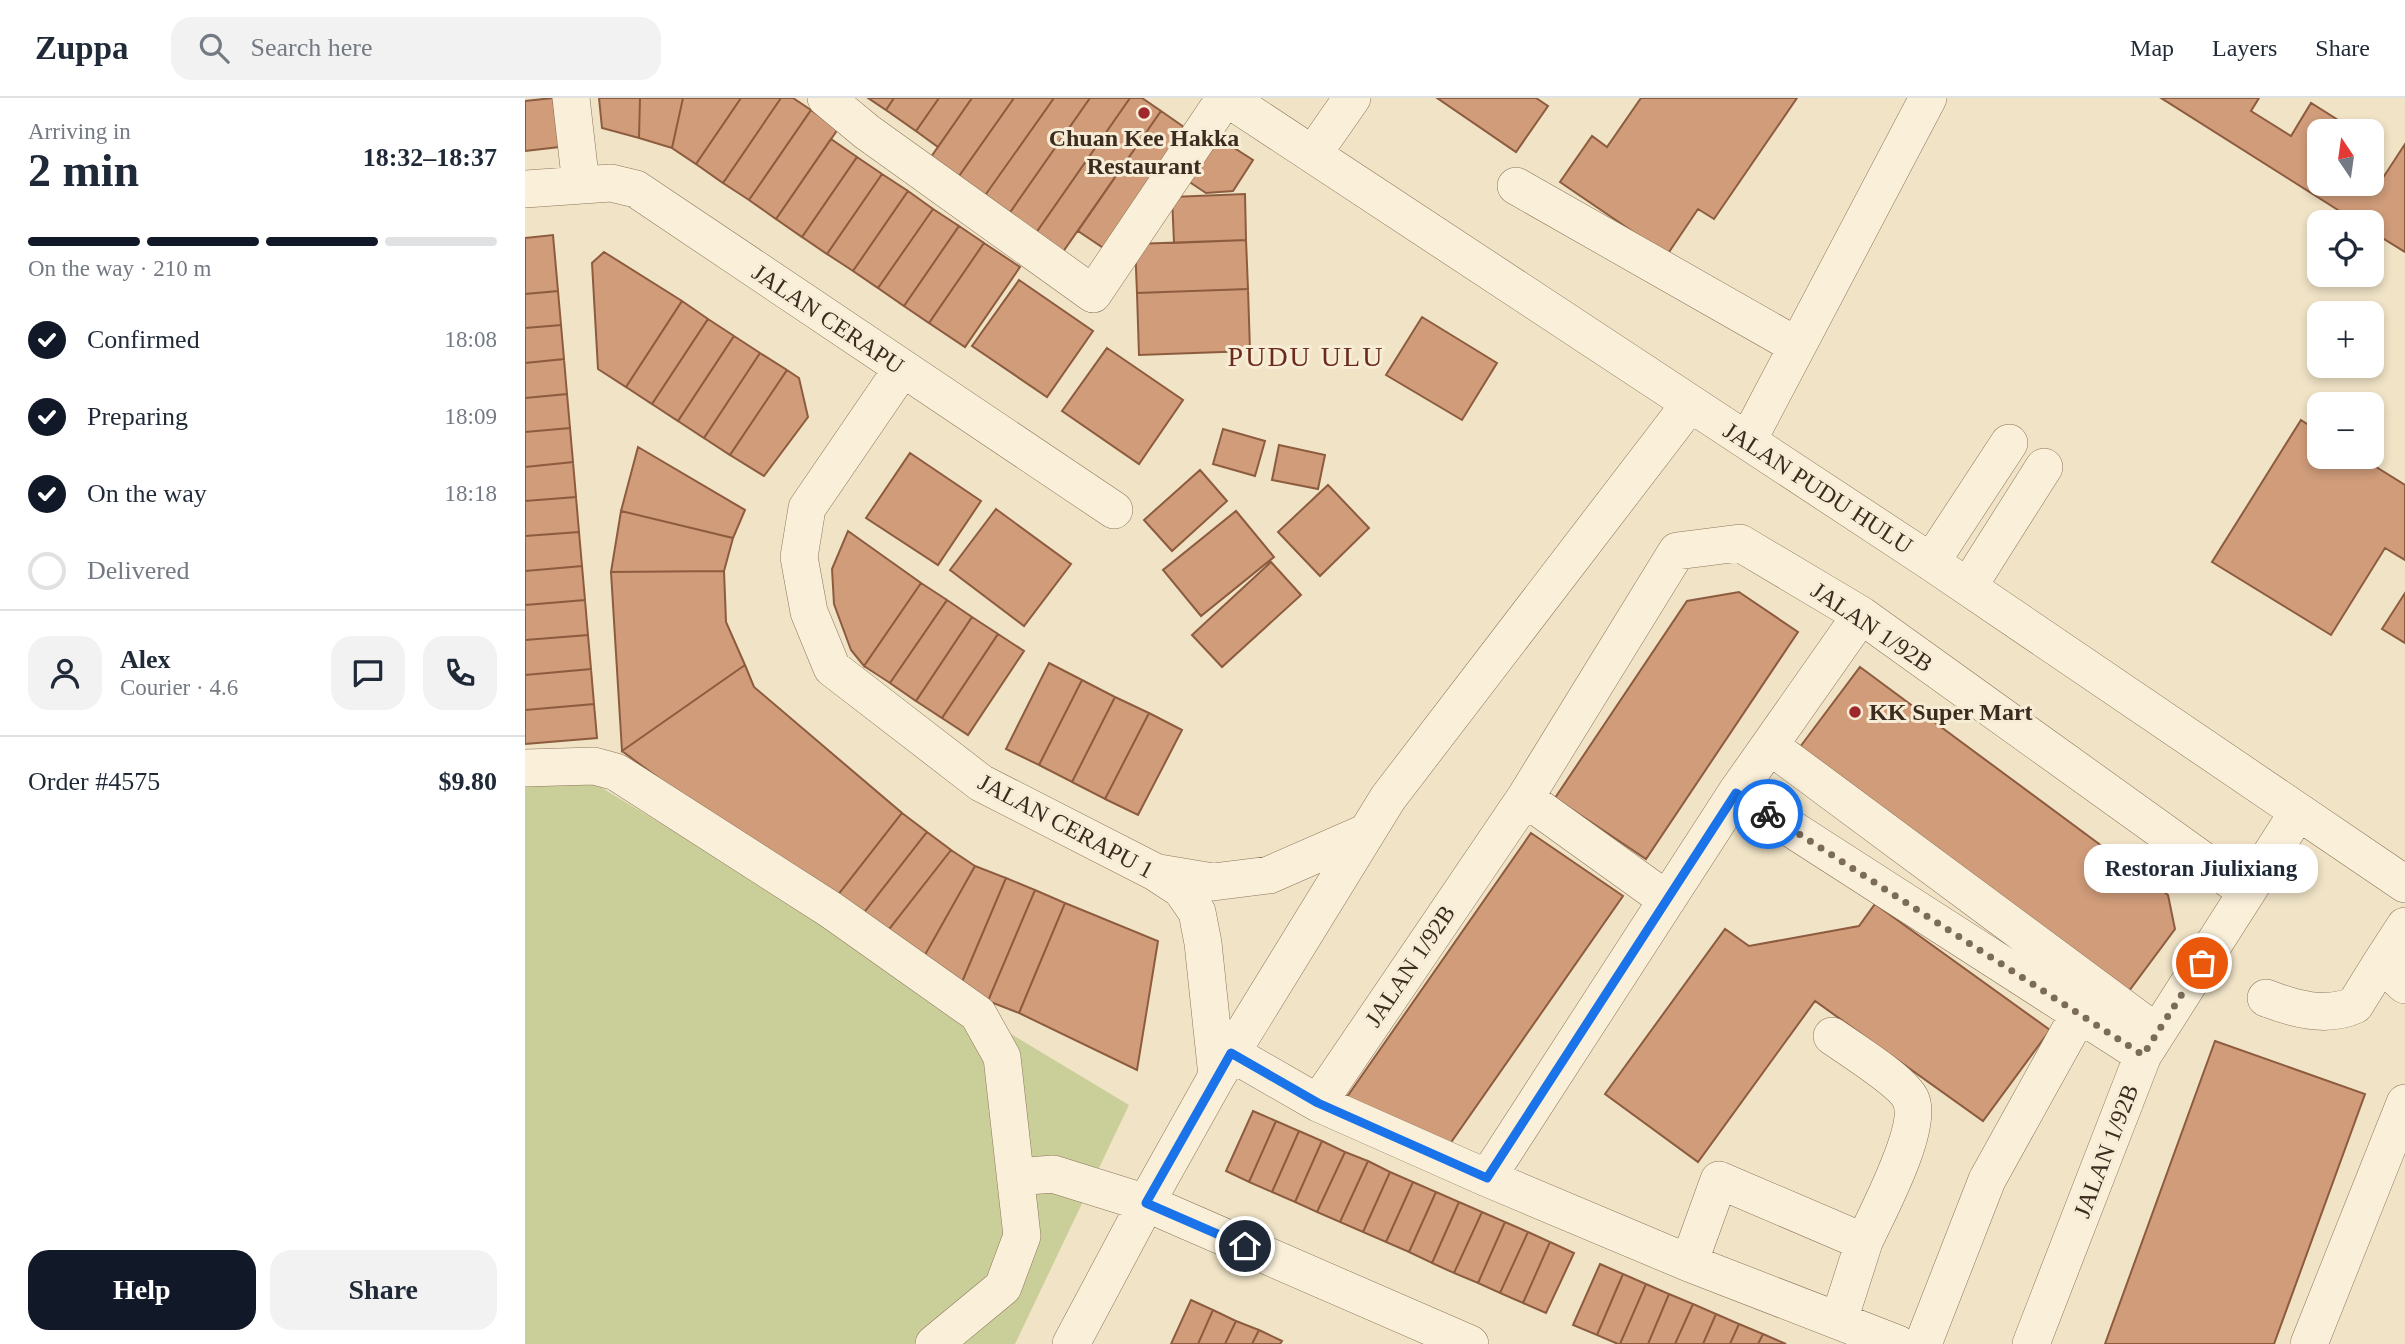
<!DOCTYPE html>
<meta charset="utf-8">
<style>
:root{--surface:#fff;--page:#f2f2f3;--text:#1f2937;--muted:#747a83;--line:#e0e1e3;--accent:#111827}
body{margin:0;font-family:Georgia,serif;background:var(--page);color:var(--text);height:100vh;display:flex;flex-direction:column;font-size:26px;white-space:nowrap}
*{box-sizing:border-box;margin:0}
p{font-size:23px;color:var(--muted)}
.icon{flex:none;width:38px;height:38px;fill:none;stroke:currentColor;stroke-width:2;stroke-linecap:round;stroke-linejoin:round}
.map{position:relative;flex:1;overflow:hidden}
.drawer{display:flex;flex-direction:column;background:var(--surface);width:525px}
.drawer>*{flex:none}
.needle{width:46px;rotate:347deg}
.fabs{position:absolute;left:1782px;top:21px;display:grid;gap:14px}
.fabs a{display:grid;place-items:center;width:77px;height:77px;border-radius:14px;background:var(--surface);box-shadow:0 4px 10px #0003;font-size:35px}
.pin{position:absolute;display:grid;place-items:center;width:60px;height:60px;color:#fff;margin:-30px;border:4px solid #fff;border-radius:50%;box-shadow:0 2px 7px #0007}
.courier{position:absolute;display:grid;place-items:center;width:70px;height:70px;margin:-35px;border:5px solid #1a73e8;border-radius:50%;background:#fff;color:#222;box-shadow:0 2px 9px #0007}
.bubble{position:absolute;height:49px;border-radius:21px;background:var(--surface);box-shadow:0 4px 10px #0003;font-size:23px;font-weight:600;line-height:49px;text-align:center}
.headline em{font-style:normal;font-weight:600}
.headline div{display:flex;flex-direction:column-reverse}
.headline{display:flex;align-items:center;justify-content:space-between;height:119px;padding:0 28px}
h1{font-size:46px;font-weight:600;line-height:52px}
.bar{display:grid;grid-template-columns:repeat(4,1fr);gap:10px 7px;align-content:center;height:84px;padding:0 28px}
.bar i{height:9px;border-radius:5px;background:var(--line)}
.bar .selected{background:var(--accent)}
.bar p{grid-column:span 4}
.line{display:flex;align-items:center;gap:18px;padding:0 28px;border-top:2px solid var(--line)}
.line div{flex:1}
.round{display:grid;place-items:center;flex:none;width:74px;height:74px;border-radius:21px;background:var(--page)}
ol{padding:0 28px;list-style:none}
li{display:flex;align-items:center;gap:21px;height:77px}
li p{margin-inline-start:auto}
li .icon{padding:7px;border-radius:50%;background:var(--accent);color:#fff;stroke-width:4}
li:last-child{color:var(--muted)}
li i{width:38px;height:38px;border:4px solid var(--line);border-radius:50%}
.primary-button{display:flex;gap:14px;margin-top:auto;padding:14px 28px}
.primary-button a{flex:1;height:80px;border-radius:21px;background:var(--accent);color:#fff;font-size:28px;font-weight:600;line-height:80px;text-align:center}
.primary-button a+a{background:var(--page);color:var(--text)}
header{display:flex;align-items:center;gap:42px;box-sizing:border-box;height:98px;padding:0 35px;background:var(--surface);border-bottom:2px solid var(--line)}
header strong{font-size:33px}
nav{display:flex;gap:38px;margin-inline-start:auto;font-size:24px}
.search{width:490px;height:63px;background:var(--page);display:flex;align-items:center;gap:18px;box-sizing:border-box;padding:0 24px;border-radius:21px;color:var(--muted);font-size:26px}
main{display:flex;flex:1;min-height:0}
.map>svg:first-child{display:block}
.green{fill:#cacf99}
.building{fill:#d09c7a;stroke:#8d5c3f;stroke-width:2}
.lines{fill:none;stroke-linecap:round;stroke-linejoin:round}
.minor-casing{stroke:#8d745a;stroke-width:38}
.minor{stroke:#faf0da;stroke-width:37}
.done{stroke:#7b6c59;stroke-width:7;stroke-dasharray:0 12.6}
.route{stroke:#1a73e8;stroke-width:9}
.poi-dot{fill:#9e282c;stroke:#f7edd6;stroke-width:2.5}
.labels{text-anchor:middle;dominant-baseline:central;stroke-width:6;stroke-linejoin:round;paint-order:stroke}
.poi-label{font-size:24px;font-weight:bold;fill:#3c2c1f;stroke:#f7edd6}
.street-label{font-size:24px;fill:#3c2c1f;stroke:#f7edd6}
.quarter-label{font-size:28px;letter-spacing:2px;fill:#6b2b1c;stroke:#f7edd6}
</style>
<header>
<strong>Zuppa</strong>
<div class="search"><svg class="icon" aria-label="search" viewBox="0 0 24 24"><circle cx="10" cy="10" r="6"/><path d="M15 15l6 6"/></svg>Search here</div>
<nav><a>Map</a><a>Layers</a><a>Share</a></nav>
</header>
<main>
<section class="drawer">
<div class="headline"><div><h1>2 min</h1><p>Arriving in</p></div><em>18:32–18:37</em></div>
<div class="bar"><i class="selected"></i><i class="selected"></i><i class="selected"></i><i></i><p>On the way · 210 m</p></div>
<ol>
<li><svg class="icon" aria-label="check" viewBox="0 0 24 24"><path d="M5 12l5 5 9-10"/></svg>Confirmed<p>18:08</p></li>
<li><svg class="icon" aria-label="check" viewBox="0 0 24 24"><path d="M5 12l5 5 9-10"/></svg>Preparing<p>18:09</p></li>
<li><svg class="icon" aria-label="check" viewBox="0 0 24 24"><path d="M5 12l5 5 9-10"/></svg>On the way<p>18:18</p></li>
<li><i></i>Delivered</li>
</ol>
<div class="line" style="height:126px"><a class="round"><svg class="icon" aria-label="person" viewBox="0 0 24 24"><circle cx="12" cy="8" r="4"/><path d="M4 21q1-7 8-7t8 7"/></svg></a><div><b>Alex</b><p>Courier · 4.6</p></div><a class="round"><svg class="icon" aria-label="chat" viewBox="0 0 24 24"><path d="M4 5h16v11H9l-5 4z"/></svg></a><a class="round"><svg class="icon" aria-label="phone" viewBox="0 0 24 24"><path d="M5 4h4l2 5-3 2q2 4 5 5l2-3 5 2v4C11 20 4 13 5 4z"/></svg></a></div>
<div class="line" style="height:91px"><div>Order #4575</div><b>$9.80</b></div>
<div class="primary-button"><a>Help</a><a>Share</a></div>
</section>
<div class="map">
<svg width="1880" height="1246" viewBox="0 0 1880 1246">
<rect width="100%" height="100%" fill="#f0e3c6"/>
<path class="green" d="M 67,684 L 604,1007 L 490,1246 L 0,1246 L 0,685 Z"/>
<path class="building" d="M 28,0 L 34,49 L 0,53 L 0,3 Z
M 74,0 L 115,0 L 114,40 L 77,30 Z
M 115,0 L 158,0 L 147,50 L 114,40 Z
M 158,0 L 216,0 L 171,66 L 147,50 Z
M 216,0 L 256,0 L 198,85 L 171,66 Z
M 256,0 L 268,0 L 286,12 L 224,102 L 198,85 Z
M 343,0 L 369,0 L 361,12 Z
M 369,0 L 414,0 L 391,33 L 361,12 Z
M 414,0 L 447,0 L 413,49 L 391,33 Z
M 447,0 L 489,0 L 427,88 L 399,69 Z
M 489,0 L 529,0 L 454,106 L 427,88 Z
M 529,0 L 565,0 L 479,123 L 454,106 Z
M 565,0 L 605,0 L 506,142 L 479,123 Z
M 605,0 L 617,0 L 636,13 L 533,161 L 506,142 Z
M 912,0 L 1011,0 L 1023,8 L 991,54 Z
M 1116,0 L 1272,0 L 1189,121 L 1173,111 L 1142,157 L 1035,84 L 1067,38 L 1082,49 Z
M 1636,0 L 1734,0 L 1726,13 L 1766,38 L 1786,5 L 1821,27 L 1817,33 L 1794,33 L 1794,86 L 1840,86 L 1850,92 L 1880,46 L 1880,154 L 1846,133 L 1846,124 L 1832,124 Z
M 286,12 L 313,31 L 251,121 L 224,102 Z
M 636,13 L 666,34 L 583,153 L 553,133 Z
M 689,37 L 728,62 L 708,93 L 681,95 L 660,81 Z
M 306,41 L 332,59 L 277,139 L 251,121 Z
M 332,59 L 357,76 L 302,156 L 277,139 Z
M 357,76 L 383,93 L 328,173 L 302,156 Z
M 383,93 L 408,111 L 353,190 L 328,173 Z
M 720,96 L 721,142 L 649,145 L 647,99 Z
M 408,111 L 434,128 L 379,208 L 353,190 Z
M 434,128 L 459,145 L 404,225 L 379,208 Z
M 28,137 L 33,193 L 0,196 L 0,140 Z
M 721,142 L 723,191 L 612,195 L 610,146 Z
M 459,145 L 495,169 L 440,249 L 404,225 Z
M 79,154 L 157,203 L 101,289 L 73,271 L 67,165 Z
M 494,182 L 568,233 L 522,299 L 447,248 Z
M 723,191 L 725,253 L 614,257 L 612,195 Z
M 33,193 L 36,227 L 0,230 L 0,196 Z
M 157,203 L 183,221 L 127,306 L 101,289 Z
M 897,219 L 972,265 L 937,322 L 861,277 Z
M 183,221 L 209,238 L 153,323 L 127,306 Z
M 36,227 L 39,261 L 0,265 L 0,230 Z
M 209,238 L 235,255 L 179,340 L 153,323 Z
M 582,250 L 658,302 L 614,366 L 537,313 Z
M 235,255 L 262,272 L 205,357 L 179,340 Z
M 39,261 L 42,296 L 0,300 L 0,265 Z
M 262,272 L 274,280 L 283,319 L 239,378 L 205,357 Z
M 42,296 L 45,330 L 0,334 L 0,300 Z
M 1776,322 L 1794,334 L 1794,359 L 1835,359 L 1880,387 L 1880,462 L 1860,450 L 1806,537 L 1687,464 Z
M 45,330 L 48,364 L 0,369 L 0,334 Z
M 698,331 L 740,343 L 730,378 L 688,366 Z
M 754,347 L 800,357 L 793,391 L 747,382 Z
M 113,349 L 220,412 L 208,440 L 96,413 Z
M 385,355 L 456,403 L 413,467 L 341,420 Z
M 48,364 L 51,399 L 0,403 L 0,369 Z
M 675,372 L 702,403 L 647,453 L 619,422 Z
M 803,387 L 844,430 L 795,478 L 753,434 Z
M 51,399 L 54,434 L 0,438 L 0,403 Z
M 471,411 L 546,466 L 499,528 L 425,472 Z
M 96,413 L 208,440 L 199,473 L 86,474 Z
M 711,413 L 749,459 L 676,518 L 638,472 Z
M 323,433 L 396,485 L 339,568 L 326,552 L 309,506 L 307,471 Z
M 54,434 L 57,468 L 0,473 L 0,438 Z
M 746,464 L 776,497 L 697,569 L 667,537 Z
M 57,468 L 60,502 L 0,507 L 0,473 Z
M 199,473 L 201,524 L 220,567 L 97,653 L 86,474 Z
M 396,485 L 422,502 L 365,585 L 339,568 Z
M 1214,494 L 1273,534 L 1121,761 L 1030,700 L 1162,503 Z
M 1880,495 L 1880,545 L 1857,531 Z
M 60,502 L 63,537 L 0,542 L 0,507 Z
M 422,502 L 447,519 L 391,603 L 365,585 Z
M 447,519 L 473,536 L 417,620 L 391,603 Z
M 473,536 L 499,553 L 443,637 L 417,620 Z
M 63,537 L 66,571 L 0,577 L 0,542 Z
M 524,565 L 557,582 L 514,667 L 481,651 Z
M 220,567 L 229,589 L 377,715 L 305,807 L 97,653 Z
M 1335,569 L 1643,797 L 1650,831 L 1598,901 L 1269,657 Z
M 66,571 L 69,606 L 0,612 L 0,577 Z
M 557,582 L 590,599 L 547,684 L 514,667 Z
M 590,599 L 624,615 L 580,701 L 547,684 Z
M 69,606 L 72,640 L 0,646 L 0,612 Z
M 624,615 L 657,632 L 613,717 L 580,701 Z
M 377,715 L 402,734 L 330,826 L 305,807 Z
M 402,734 L 426,752 L 354,844 L 330,826 Z
M 1006,735 L 1098,798 L 920,1053 L 817,1006 Z
M 426,752 L 450,768 L 392,871 L 354,844 Z
M 450,768 L 481,780 L 434,891 L 392,871 Z
M 481,780 L 510,792 L 463,903 L 434,891 Z
M 510,792 L 540,805 L 494,915 L 463,903 Z
M 540,805 L 633,843 L 612,972 L 494,915 Z
M 1350,806 L 1525,932 L 1458,1023 L 1290,903 L 1173,1064 L 1080,996 L 1200,831 L 1224,848 L 1334,828 Z
M 1690,943 L 1840,996 L 1749,1246 L 1580,1246 Z
M 728,1013 L 751,1023 L 724,1084 L 701,1073 Z
M 751,1023 L 774,1033 L 747,1094 L 724,1084 Z
M 774,1033 L 797,1043 L 770,1104 L 747,1094 Z
M 797,1043 L 820,1054 L 792,1114 L 770,1104 Z
M 820,1054 L 843,1063 L 815,1124 L 792,1114 Z
M 843,1063 L 865,1074 L 838,1134 L 815,1124 Z
M 865,1074 L 888,1084 L 861,1144 L 838,1134 Z
M 888,1084 L 911,1094 L 884,1154 L 861,1144 Z
M 911,1094 L 934,1104 L 907,1165 L 884,1154 Z
M 934,1104 L 957,1114 L 929,1175 L 907,1165 Z
M 957,1114 L 980,1124 L 953,1185 L 929,1175 Z
M 980,1124 L 1003,1134 L 975,1195 L 953,1185 Z
M 1003,1134 L 1025,1144 L 998,1205 L 975,1195 Z
M 1025,1144 L 1049,1155 L 1021,1215 L 998,1205 Z
M 1075,1166 L 1098,1176 L 1072,1237 L 1048,1227 Z
M 1098,1176 L 1121,1186 L 1095,1246 L 1093,1246 L 1072,1237 Z
M 1121,1186 L 1144,1196 L 1123,1246 L 1095,1246 Z
M 1144,1196 L 1168,1206 L 1150,1246 L 1123,1246 Z
M 666,1202 L 688,1212 L 673,1246 L 646,1246 Z
M 1168,1206 L 1191,1216 L 1178,1246 L 1150,1246 Z
M 688,1212 L 711,1223 L 700,1246 L 673,1246 Z
M 1191,1216 L 1214,1226 L 1205,1246 L 1178,1246 Z
M 711,1223 L 734,1232 L 727,1246 L 700,1246 Z
M 1214,1226 L 1238,1236 L 1233,1246 L 1205,1246 Z
M 734,1232 L 757,1243 L 755,1246 L 727,1246 Z
M 1238,1236 L 1261,1246 L 1233,1246 Z"/>
<g class="lines">
<defs>
<path id="minor" d="M 46,0 L 56,87
M 301,0 L 342,34 L 568,196 L 700,0
M 702,0 L 1406,464 L 1880,786
M 788,56 L 827,0
M 991,88 L 1272,248
M 0,91 L 86,85 L 111,91 L 589,412
M 377,271 L 282,410 L 274,459 L 284,514 L 307,570 L 456,685 L 630,774 L 656,791 L 672,814 L 678,845 L 692,978
M 1223,342 L 1403,0
M 1406,464 L 1484,345
M 1443,489 L 1519,369
M 1245,648 L 1632,935
M 0,670 L 69,668 L 91,674 L 306,812 L 453,916 L 477,959 L 497,1138 L 478,1189 L 409,1246
M 1211,695 L 1618,957
M 1000,700 L 1142,802
M 634,775 L 688,784 L 744,777 L 840,735
M 1880,828 L 1856,865 L 1880,887
M 1741,900 C 1769,911 1801,920 1830,907 L 1856,865
M 1307,938 C 1325,951 1379,984 1386,1002 C 1398,1031 1352,1115 1339,1144
M 706,955 L 793,1005 L 962,1080 L 1164,1165 L 1373,1246
M 793,1005 L 1000,700 L 1152,453 L 1215,445 L 1336,517 L 1722,794
M 491,1079 L 528,1076 L 621,1105 L 945,1246
M 962,1080 L 1211,695 L 1336,517
M 1164,1165 L 1194,1082 L 1339,1144 L 1314,1222
M 546,1246 L 621,1105 L 692,978 L 863,700 L 1164,307
M 1398,1246 L 1462,1082 L 1554,916
M 1506,1246 L 1618,957 L 1773,714
M 1784,1246 L 1880,1005"/>
</defs>
<use href="#minor" class="minor-casing"/>
<use href="#minor" class="minor"/>
</g>
<g class="lines">
<path class="done" d="M 1243,716 L 1618,957 L 1677,865"/>
<path class="route" d="M 720,1148 L 621,1105 L 706,955 L 793,1005 L 962,1080 L 1211,695 L 1243,716"/>
</g>
<g class="poi-dot">
<circle cx="619" cy="15" r="7"/>
<circle cx="1330" cy="614" r="7"/>
</g>
<g class="labels">
<g class="poi-label">
<text x="619" y="40">Chuan Kee Hakka<tspan x="619" dy="28">Restaurant</tspan></text>
<text x="1344" y="614" text-anchor="start">KK Super Mart</text>
</g>
<g class="street-label">
<text transform="translate(303 221) rotate(34)">JALAN CERAPU</text>
<text transform="translate(1293 390) rotate(33)">JALAN PUDU HULU</text>
<text transform="translate(1347 529) rotate(34)">JALAN 1/92B</text>
<text transform="translate(541 728) rotate(28)">JALAN CERAPU 1</text>
<text transform="translate(885 868) rotate(-56)">JALAN 1/92B</text>
<text transform="translate(1581 1053) rotate(-69)">JALAN 1/92B</text>
</g>
<g class="quarter-label">
<text x="781" y="258">PUDU ULU</text>
</g>
</g>
</svg>
<div class="fabs">
<a><svg class="needle" viewBox="-14 -14 28 28"><path d="M0-13l5 13h-10z" fill="#e53935"/><path d="M0 13l5-13h-10z" fill="#747a83"/></svg></a>
<a><svg class="icon" aria-label="locate" viewBox="0 0 24 24"><circle cx="12" cy="12" r="6"/><path d="M12 2v4M12 18v4M2 12h4M18 12h4"/></svg></a>
<a>+</a>
<a>−</a>
</div>
<div class="pin" style="left:1677px;top:865px;background:#ea580c"><svg class="icon" aria-label="bag" viewBox="0 0 24 24"><path d="M5 8h14l-1 12H6zM9 8a3 3 0 0 1 6 0"/></svg></div>
<div class="pin" style="left:720px;top:1148px;background:#1f2937"><svg class="icon" aria-label="home" viewBox="0 0 24 24"><path d="M3 11l9-7 9 7M6 9v11h12V9"/></svg></div>
<div class="courier" style="left:1243px;top:716px"><svg class="icon" aria-label="bike" viewBox="0 0 24 24"><circle cx="6" cy="16" r="4"/><circle cx="18" cy="16" r="4"/><path d="M6 16l4-8h5l3 8M10 8l3 8H6M13 5h3"/></svg></div>
<div class="bubble" style="left:1559px;top:746px;width:234px">Restoran Jiulixiang</div>
</div>
</main>
